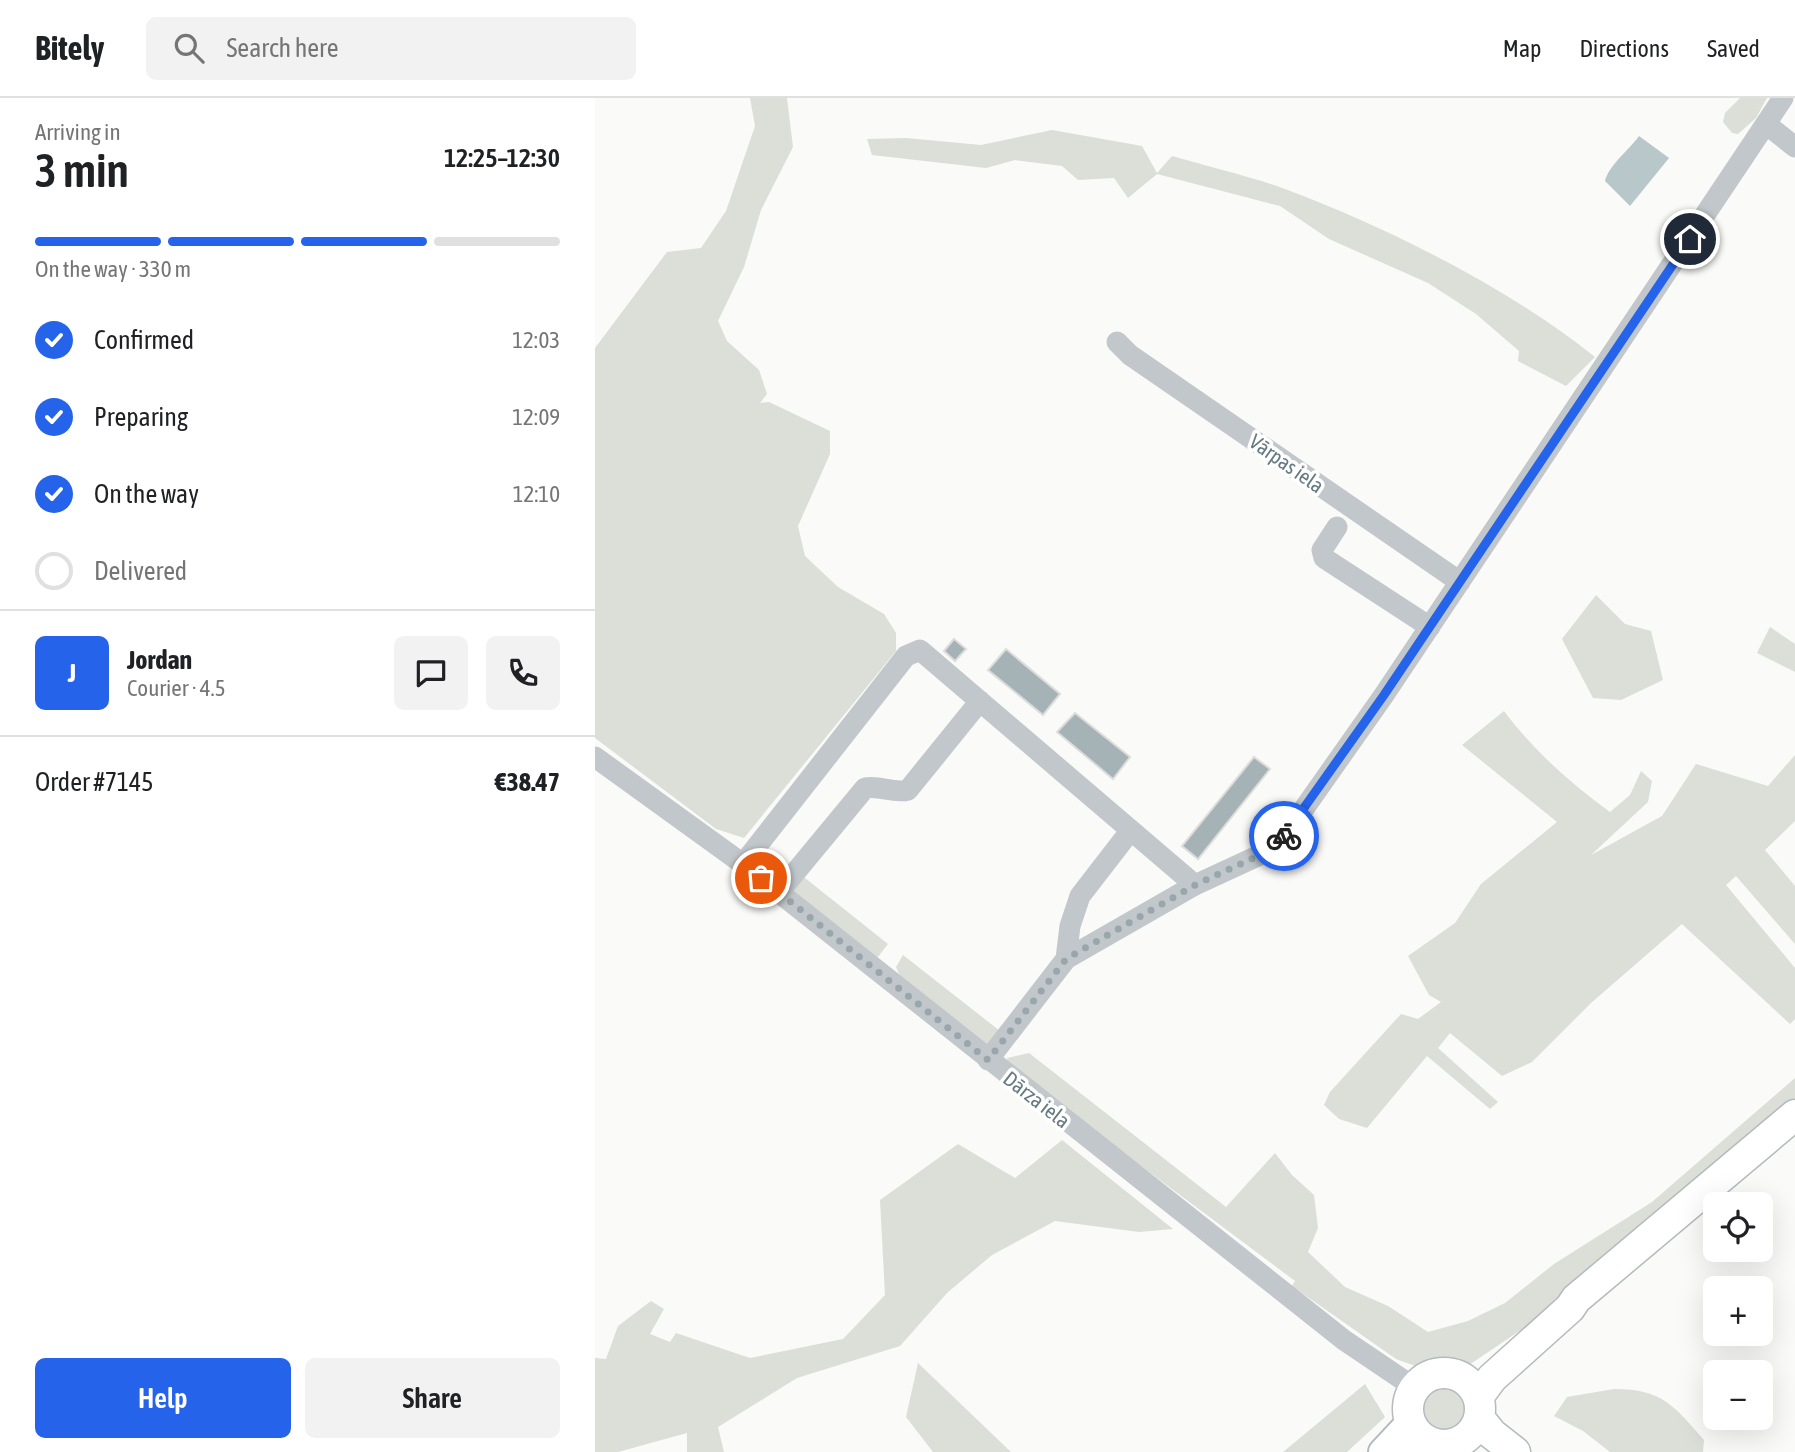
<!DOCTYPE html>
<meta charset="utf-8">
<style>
:root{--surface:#fff;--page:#f2f2f2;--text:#202124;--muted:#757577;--line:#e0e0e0;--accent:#2563eb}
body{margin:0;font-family:"Asap Condensed",sans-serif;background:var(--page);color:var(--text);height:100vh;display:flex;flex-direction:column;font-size:26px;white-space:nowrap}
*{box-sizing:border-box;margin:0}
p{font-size:23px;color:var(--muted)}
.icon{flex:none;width:38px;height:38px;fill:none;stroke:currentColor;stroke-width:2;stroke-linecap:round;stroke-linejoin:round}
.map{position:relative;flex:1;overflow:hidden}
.drawer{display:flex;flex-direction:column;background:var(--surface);width:595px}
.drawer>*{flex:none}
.buttons{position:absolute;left:1108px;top:1094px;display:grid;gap:14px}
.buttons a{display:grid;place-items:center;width:70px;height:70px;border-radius:10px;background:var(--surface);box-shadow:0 7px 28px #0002;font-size:35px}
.pin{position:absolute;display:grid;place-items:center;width:60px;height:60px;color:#fff;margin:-30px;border:4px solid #fff;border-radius:50%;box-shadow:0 2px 7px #0007}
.courier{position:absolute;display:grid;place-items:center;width:70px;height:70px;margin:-35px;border:5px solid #2563eb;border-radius:50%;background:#fff;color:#222;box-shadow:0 2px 9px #0007}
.headline em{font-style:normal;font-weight:600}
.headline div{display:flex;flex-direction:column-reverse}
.headline{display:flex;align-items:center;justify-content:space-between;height:119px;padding:0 35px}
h1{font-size:46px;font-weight:600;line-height:52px}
.bar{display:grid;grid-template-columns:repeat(4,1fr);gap:10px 7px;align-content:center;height:84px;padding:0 35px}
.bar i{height:9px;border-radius:5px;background:var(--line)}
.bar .selected{background:var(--accent)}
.bar p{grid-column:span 4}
.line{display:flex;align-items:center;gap:18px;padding:0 35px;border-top:2px solid var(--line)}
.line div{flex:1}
.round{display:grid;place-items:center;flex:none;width:74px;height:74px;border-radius:10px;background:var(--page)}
ol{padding:0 35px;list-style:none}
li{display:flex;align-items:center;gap:21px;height:77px}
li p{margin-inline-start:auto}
li .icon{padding:7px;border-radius:50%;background:var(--accent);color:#fff;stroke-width:4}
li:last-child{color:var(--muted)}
li i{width:38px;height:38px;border:4px solid var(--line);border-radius:50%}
.button{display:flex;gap:14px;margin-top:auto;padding:14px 35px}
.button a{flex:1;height:80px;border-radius:10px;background:var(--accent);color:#fff;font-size:28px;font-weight:600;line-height:80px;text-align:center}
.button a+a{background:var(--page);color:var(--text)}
header{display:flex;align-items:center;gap:42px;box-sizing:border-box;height:98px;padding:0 35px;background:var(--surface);border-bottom:2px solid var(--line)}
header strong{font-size:33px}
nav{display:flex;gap:38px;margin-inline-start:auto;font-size:24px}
.search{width:490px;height:63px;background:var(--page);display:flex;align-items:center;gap:18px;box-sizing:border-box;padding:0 24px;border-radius:10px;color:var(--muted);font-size:26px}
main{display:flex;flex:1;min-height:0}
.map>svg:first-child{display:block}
.green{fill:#dbdfd7}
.water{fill:#b8c7c9}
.building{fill:#a5b2b6;stroke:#dcdcda;stroke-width:2}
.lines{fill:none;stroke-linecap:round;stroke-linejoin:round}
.major-casing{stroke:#b2babd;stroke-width:30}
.highway-casing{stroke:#b4babd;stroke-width:33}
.minor{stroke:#c1c7ca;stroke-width:21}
.major{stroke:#fff;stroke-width:26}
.highway{stroke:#fff;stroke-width:30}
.done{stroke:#99a7ac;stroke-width:7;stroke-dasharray:0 12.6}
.route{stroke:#2563eb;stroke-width:9}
.labels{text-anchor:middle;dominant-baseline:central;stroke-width:7;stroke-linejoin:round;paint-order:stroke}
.street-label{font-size:21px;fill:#657a83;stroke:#fff}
</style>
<header>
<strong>Bitely</strong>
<div class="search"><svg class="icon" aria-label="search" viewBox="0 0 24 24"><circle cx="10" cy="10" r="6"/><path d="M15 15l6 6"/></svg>Search here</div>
<nav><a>Map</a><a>Directions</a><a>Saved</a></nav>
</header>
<main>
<section class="drawer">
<div class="headline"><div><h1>3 min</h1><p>Arriving in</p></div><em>12:25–12:30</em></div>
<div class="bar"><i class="selected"></i><i class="selected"></i><i class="selected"></i><i></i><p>On the way · 330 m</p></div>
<ol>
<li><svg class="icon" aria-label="check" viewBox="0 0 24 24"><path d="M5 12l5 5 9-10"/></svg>Confirmed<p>12:03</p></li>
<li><svg class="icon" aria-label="check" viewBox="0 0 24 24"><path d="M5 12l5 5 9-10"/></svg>Preparing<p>12:09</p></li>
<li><svg class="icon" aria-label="check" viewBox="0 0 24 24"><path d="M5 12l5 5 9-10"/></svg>On the way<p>12:10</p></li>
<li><i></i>Delivered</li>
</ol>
<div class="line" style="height:126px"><b class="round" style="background:var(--accent);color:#fff">J</b><div><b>Jordan</b><p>Courier · 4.5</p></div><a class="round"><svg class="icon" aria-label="chat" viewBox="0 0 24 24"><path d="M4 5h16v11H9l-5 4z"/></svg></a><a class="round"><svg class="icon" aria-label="phone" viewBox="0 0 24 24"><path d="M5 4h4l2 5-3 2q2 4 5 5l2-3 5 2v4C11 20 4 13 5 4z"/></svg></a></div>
<div class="line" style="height:91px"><div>Order #7145</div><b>€38.47</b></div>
<div class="button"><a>Help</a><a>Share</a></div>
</section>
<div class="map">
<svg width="1200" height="1354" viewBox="0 0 1200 1354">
<rect width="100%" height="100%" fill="#fafaf8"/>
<path class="green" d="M 155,0 L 192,0 L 198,49 L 166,112 L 149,169 L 123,223 L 132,243 L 164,272 L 172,296 L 165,305 L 174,304 L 235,333 L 235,356 L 203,428 L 210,458 L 243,489 L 289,516 L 301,535 L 301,553 L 149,740 L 121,731 L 0,640 L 0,250 L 72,154 L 106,150 L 131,113 L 160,28 Z
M 1145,0 L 1172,0 L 1161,20 L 1143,36 L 1137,35 L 1128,24 L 1130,15 Z
M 457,32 L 547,48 L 562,75 L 577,58 C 615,69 654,78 690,91 C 794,130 914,190 1000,259 L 971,288 L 923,263 L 924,253 L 881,216 L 833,185 L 734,141 L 685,108 L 562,76 L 533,100 L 519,80 L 483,82 L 467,68 L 420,62 L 391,70 L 277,57 L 272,41 L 311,40 L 386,47 Z
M 1001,497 L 1030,526 L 1056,533 L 1068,582 L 1026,602 L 998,600 L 967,541 Z
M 1175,529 L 1200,546 L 1200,574 L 1162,555 Z
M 909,613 C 939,653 974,684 1015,714 L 1035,697 L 1046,673 L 1057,683 L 1053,704 L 996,757 L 1067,718 L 1101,666 L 1173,688 L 1200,657 L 1200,723 L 1170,752 L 1200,788 L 1200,846 L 1141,778 L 1131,787 L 1200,870 L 1200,921 L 1195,926 L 1087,826 L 996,905 L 937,964 L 907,978 L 855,935 L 843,950 L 903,1004 L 895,1011 L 832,958 L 772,1030 L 744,1021 L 729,1007 L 735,994 L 806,916 L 823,921 L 846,904 L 834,897 L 813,858 L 860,825 L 886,786 L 962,724 L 867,647 Z
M 205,776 L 293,846 L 283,859 L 272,857 L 192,791 Z
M 308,857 L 405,933 L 392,952 L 305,878 L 301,869 Z
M 434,955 L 631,1109 L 680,1055 L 697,1077 L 719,1097 L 723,1130 L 713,1154 L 750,1189 L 793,1208 L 833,1234 L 873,1223 L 910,1205 L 959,1166 L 1057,1104 L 1200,980 L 1200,1003 L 951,1215 L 874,1267 L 823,1269 L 801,1261 L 697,1188 L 700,1183 L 415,970 L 412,960 Z
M 467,1042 L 578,1131 L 544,1134 L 460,1123 L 397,1157 L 352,1195 L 305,1248 L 202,1280 L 123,1329 L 129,1354 L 92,1354 L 92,1335 L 23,1354 L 0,1354 L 0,1260 L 11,1261 L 23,1228 L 56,1203 L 69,1211 L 55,1236 L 75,1244 L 81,1235 L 155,1260 L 248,1241 L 290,1197 L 285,1102 L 363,1046 L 420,1080 Z
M 323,1265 L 416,1354 L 338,1354 L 311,1319 Z
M 770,1286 L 790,1319 L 752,1354 L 688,1354 Z
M824 1311a25 25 0 1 1 50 0a25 25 0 1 1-50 0Z
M 1019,1291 C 1068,1291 1079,1308 1109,1342 L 1108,1354 L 1015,1354 L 988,1333 L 959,1318 L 972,1299 Z"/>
<path class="water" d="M 1044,38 L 1074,60 L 1035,108 L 1010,83 C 1014,67 1034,52 1044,38 Z"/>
<path class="building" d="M 359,541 L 371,551 L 360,563 L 349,553 Z
M 411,551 L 465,596 L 448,617 L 393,572 Z
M 480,615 L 535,659 L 518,681 L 462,634 Z
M 659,659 L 675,671 L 603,761 L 587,748 Z"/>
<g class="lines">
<defs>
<path id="major" d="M 787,1354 L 816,1323
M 811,1354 L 831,1342"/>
<path id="highway" d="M813 1311a36 36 0 1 1 72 0a36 36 0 1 1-72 0Z
M 883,1299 L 897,1280 L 975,1210 L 981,1201 L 1200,1017
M 884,1320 L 897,1336 L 920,1354"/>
</defs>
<use href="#major" class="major-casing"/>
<use href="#highway" class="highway-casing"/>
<path class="minor" d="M 1171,26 L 1200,49
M 522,244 L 535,257 L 865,484
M 742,429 L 727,452 L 729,460 L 835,529
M 0,659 L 148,766 L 749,1242 L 820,1290
M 148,766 L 311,558 L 325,552 L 600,787
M 184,794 L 270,690 C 286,687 298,696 313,692 L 385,603
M 471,861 L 475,828 L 485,798 L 536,732
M 393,962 L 471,861 L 600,787 L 682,749 L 789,597 L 1188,0"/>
<use href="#major" class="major"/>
<use href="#highway" class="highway"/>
</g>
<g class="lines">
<path class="done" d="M 166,780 L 393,962 L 471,861 L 600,787 L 682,749 L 689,738"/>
<path class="route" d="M 689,738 L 789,597 L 1095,141"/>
</g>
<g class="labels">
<g class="street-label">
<text transform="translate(692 365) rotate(35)">Vārpas iela</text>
<text transform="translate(442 1001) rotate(38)">Dārza iela</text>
</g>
</g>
</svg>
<div class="buttons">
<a><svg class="icon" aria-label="locate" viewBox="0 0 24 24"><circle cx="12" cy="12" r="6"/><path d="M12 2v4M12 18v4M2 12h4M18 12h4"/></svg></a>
<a>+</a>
<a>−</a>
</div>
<div class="pin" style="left:166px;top:780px;background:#ea580c"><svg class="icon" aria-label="bag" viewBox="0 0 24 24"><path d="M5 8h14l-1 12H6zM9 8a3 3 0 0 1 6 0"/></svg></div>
<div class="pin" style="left:1095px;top:141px;background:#1f2937"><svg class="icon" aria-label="home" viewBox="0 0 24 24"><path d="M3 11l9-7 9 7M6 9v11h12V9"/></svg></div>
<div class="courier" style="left:689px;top:738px"><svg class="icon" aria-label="bike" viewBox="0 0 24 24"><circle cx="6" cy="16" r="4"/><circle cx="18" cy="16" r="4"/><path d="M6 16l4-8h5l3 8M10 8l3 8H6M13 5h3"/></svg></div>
</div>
</main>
